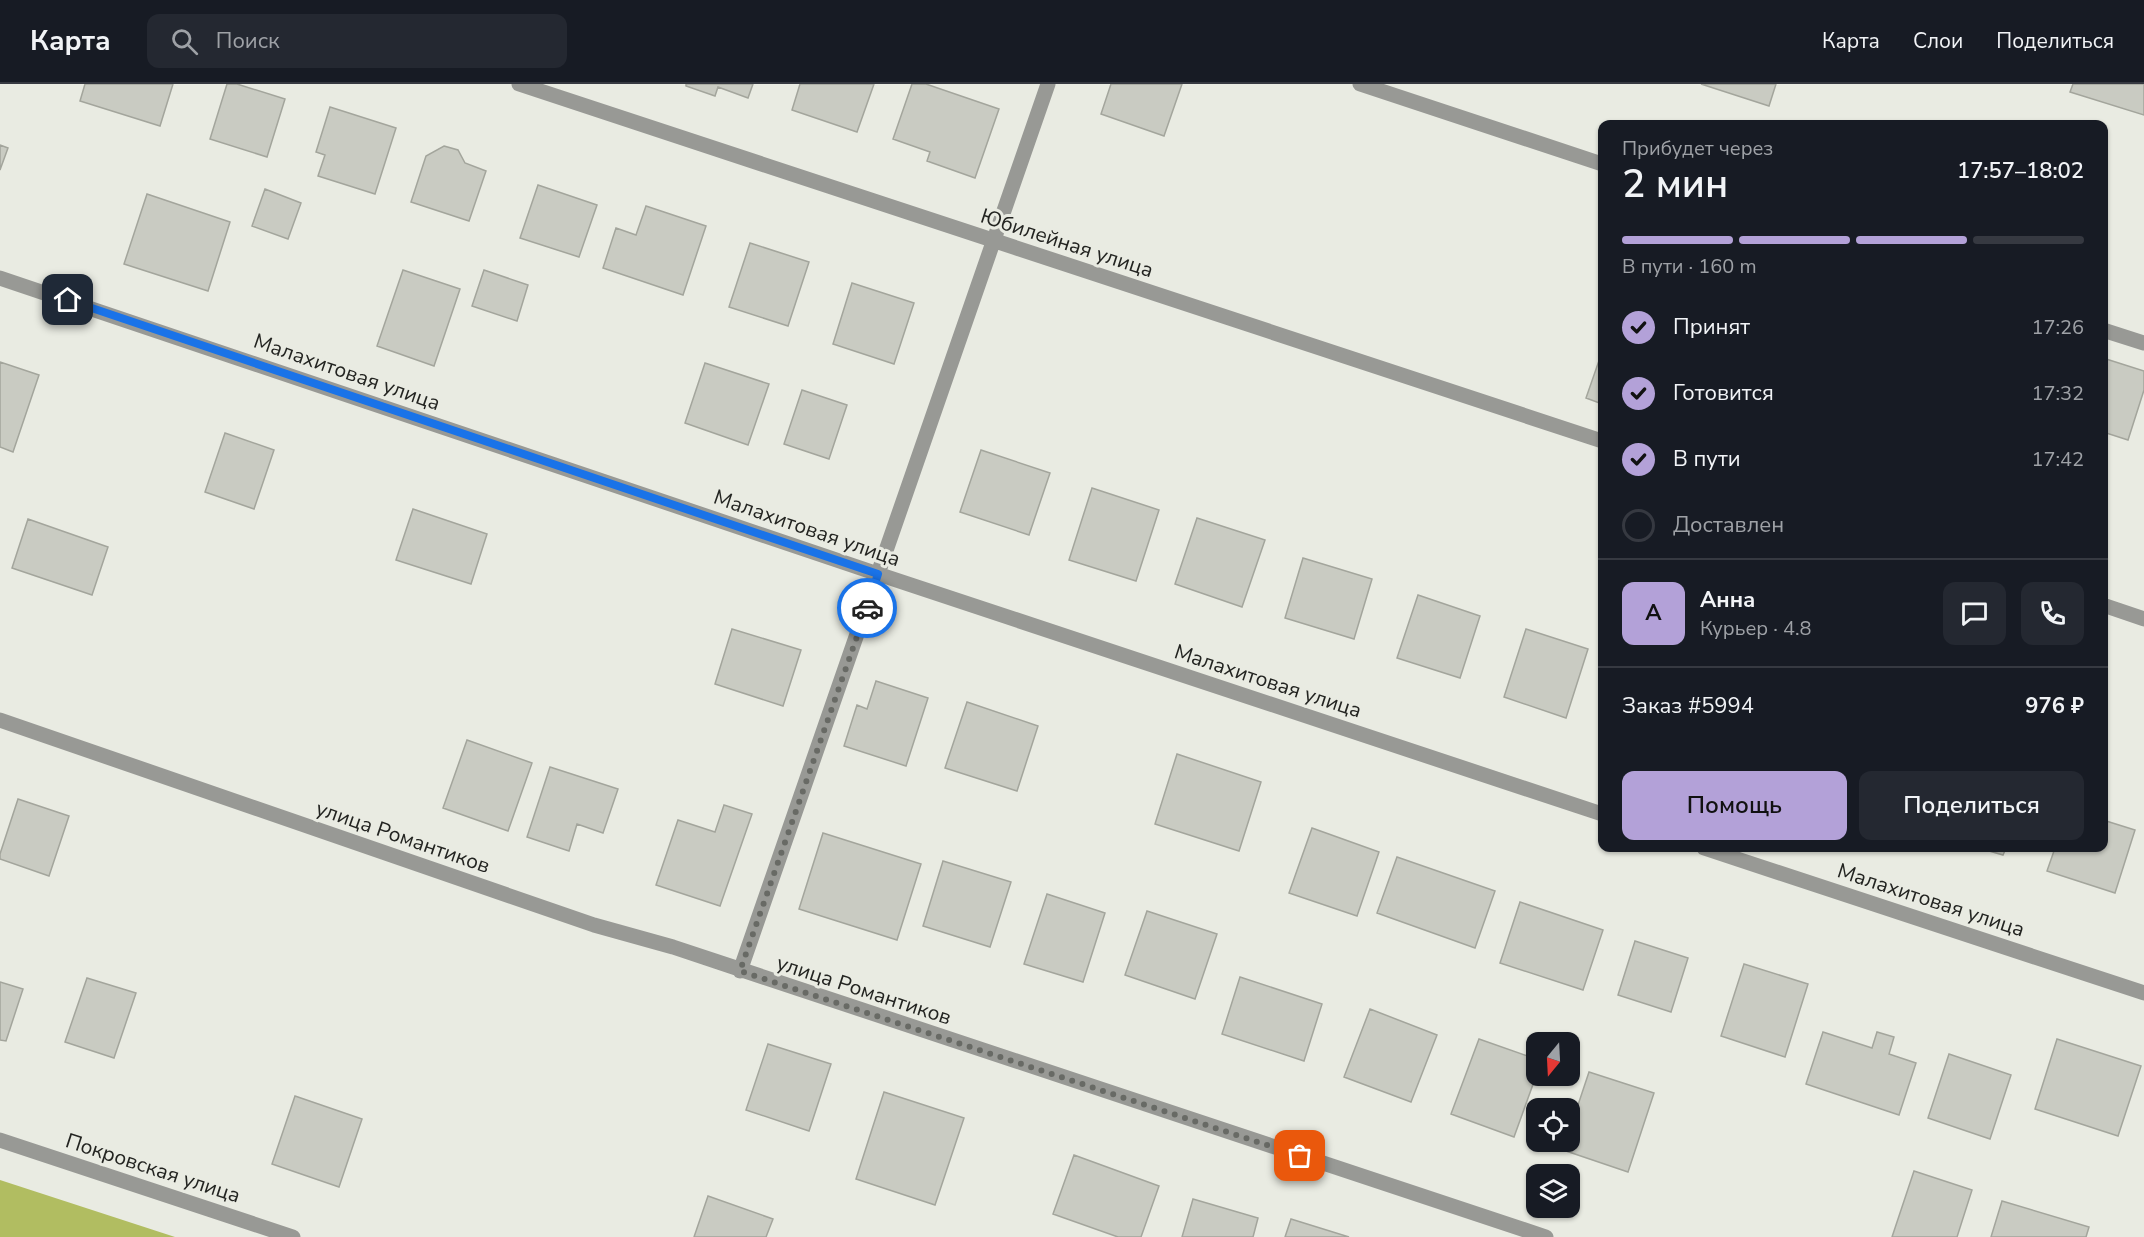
<!DOCTYPE html>
<html lang="ru">
<meta charset="utf-8">
<style>
:root{--surface:#171b24;--page:#242831;--text:#f1f3f6;--muted:#9ea1a6;--line:#363941;--accent:#b3a1d8}
body{margin:0;font-family:"Nunito Sans",sans-serif;background:var(--page);color:var(--text);height:100vh;display:flex;flex-direction:column;font-size:22px;white-space:nowrap}
*{box-sizing:border-box;margin:0}
p{font-size:20px;color:var(--muted)}
.icon{flex:none;width:33px;height:33px;fill:none;stroke:currentColor;stroke-width:2;stroke-linecap:round;stroke-linejoin:round}
.map{position:relative;flex:1;overflow:hidden}
.details{position:absolute;left:1598px;top:36px;width:510px;height:732px;display:flex;flex-direction:column;background:var(--surface);border-radius:12px;box-shadow:0 2px 4px #0004}
.details>*{flex:none}
.needle{width:39px;rotate:198deg}
.fabs{position:absolute;left:1526px;top:948px;display:grid;gap:12px}
.fabs a{display:grid;place-items:center;width:54px;height:54px;border-radius:12px;background:var(--surface);box-shadow:0 2px 4px #0004;font-size:30px}
.pin{position:absolute;display:grid;place-items:center;width:51px;height:51px;color:#fff;margin:-26px;border-radius:12px;box-shadow:0 3px 9px #0006}
.courier{position:absolute;display:grid;place-items:center;width:60px;height:60px;margin:-30px;border:4px solid #1a73e8;border-radius:50%;background:#fff;color:#222;box-shadow:0 2px 8px #0007}
.summary em{font-style:normal;font-weight:600}
.summary div{display:flex;flex-direction:column-reverse}
.summary{display:flex;align-items:center;justify-content:space-between;height:102px;padding:0 24px}
h1{font-size:39px;font-weight:600;line-height:45px}
.bar{display:grid;grid-template-columns:repeat(4,1fr);gap:9px 6px;align-content:center;height:72px;padding:0 24px}
.bar i{height:8px;border-radius:4px;background:var(--line)}
.bar .on{background:var(--accent)}
.bar p{grid-column:span 4}
.line{display:flex;align-items:center;gap:15px;padding:0 24px;border-top:2px solid var(--line)}
.line div{flex:1}
.round{display:grid;place-items:center;flex:none;width:63px;height:63px;border-radius:12px;background:var(--page)}
ol{padding:0 24px;list-style:none}
li{display:flex;align-items:center;gap:18px;height:66px}
li p{margin-inline-start:auto}
li .icon{padding:6px;border-radius:50%;background:var(--accent);color:#111;stroke-width:4}
li:last-child{color:var(--muted)}
li i{width:33px;height:33px;border:3px solid var(--line);border-radius:50%}
.button{display:flex;gap:12px;margin-top:auto;padding:12px 24px}
.button a{flex:1;height:69px;border-radius:12px;background:var(--accent);color:#111;font-size:24px;font-weight:600;line-height:69px;text-align:center}
.button a+a{background:var(--page);color:var(--text)}
header{display:flex;align-items:center;gap:36px;box-sizing:border-box;height:84px;padding:0 30px;background:var(--surface);border-bottom:2px solid var(--line)}
header strong{font-size:28px}
nav{display:flex;gap:33px;margin-inline-start:auto;font-size:21px}
.search{width:420px;height:54px;background:var(--page);display:flex;align-items:center;gap:15px;box-sizing:border-box;padding:0 21px;border-radius:12px;color:var(--muted);font-size:22px}
.map>svg:first-child{display:block}
.forest{fill:#b1bd61}
.building{fill:#c9cbc2;stroke:#a3a59c;stroke-width:1.5}
.lines{fill:none;stroke-linecap:round;stroke-linejoin:round}
.minor{stroke:#989995;stroke-width:15}
.done{stroke:#686a65;stroke-width:6;stroke-dasharray:0 10.8}
.route{stroke:#1a73e8;stroke-width:8}
.labels{text-anchor:middle;dominant-baseline:central;stroke-width:6;stroke-linejoin:round;paint-order:stroke}
.street-label{font-size:21px;fill:#232421;stroke:#e9ebe2}
</style>
<header>
<strong>Карта</strong>
<div class="search"><svg class="icon" aria-label="search" viewBox="0 0 24 24"><circle cx="10" cy="10" r="6"/><path d="M15 15l6 6"/></svg>Поиск</div>
<nav><a>Карта</a><a>Слои</a><a>Поделиться</a></nav>
</header>
<div class="map">
<svg width="2144" height="1153" viewBox="0 0 2144 1153">
<rect width="100%" height="100%" fill="#e9ebe2"/>
<path class="forest" d="M 0,1096 L 175,1153 L 0,1153 Z"/>
<path class="building" d="M 85,0 L 173,0 L 160,42 L 80,17 Z
M 227,0 L 237,0 L 285,15 L 267,73 L 210,55 Z
M 686,0 L 753,0 L 748,14 L 718,3 L 715,12 L 686,2 Z
M 800,0 L 874,0 L 857,48 L 792,26 Z
M 912,0 L 926,0 L 999,25 L 975,94 L 927,77 L 930,68 L 893,55 Z
M 1111,0 L 1182,0 L 1164,52 L 1101,30 Z
M 1701,0 L 1776,0 L 1769,22 Z
M 2073,0 L 2144,0 L 2144,31 L 2070,8 Z
M 330,23 L 396,44 L 375,110 L 318,92 L 325,71 L 316,68 Z
M 0,61 L 8,64 L 0,86 Z
M 444,62 L 458,66 L 465,79 L 486,87 L 469,137 L 411,118 L 426,72 Z
M 538,101 L 597,121 L 579,173 L 520,154 Z
M 265,105 L 301,119 L 288,155 L 252,142 Z
M 147,110 L 230,138 L 208,207 L 124,180 Z
M 646,122 L 706,142 L 683,211 L 603,184 L 616,144 L 636,151 Z
M 750,159 L 809,178 L 788,242 L 729,223 Z
M 403,186 L 460,205 L 434,282 L 377,262 Z
M 484,186 L 528,201 L 517,237 L 472,222 Z
M 852,199 L 914,219 L 894,280 L 833,260 Z
M 1602,268 L 1602,320 L 1586,314 Z
M 2103,274 L 2144,287 L 2144,306 L 2128,356 L 2103,348 Z
M 0,278 L 39,291 L 13,368 L 0,363 Z
M 705,279 L 769,300 L 748,361 L 685,339 Z
M 802,306 L 847,321 L 829,375 L 784,360 Z
M 225,349 L 274,366 L 254,425 L 205,408 Z
M 981,366 L 1050,389 L 1029,451 L 960,428 Z
M 1092,404 L 1159,426 L 1136,497 L 1069,476 Z
M 413,425 L 487,450 L 471,500 L 396,476 Z
M 1197,434 L 1265,456 L 1242,523 L 1175,500 Z
M 28,435 L 108,463 L 92,511 L 12,484 Z
M 1303,474 L 1372,495 L 1354,555 L 1285,534 Z
M 1418,511 L 1480,532 L 1460,594 L 1397,574 Z
M 732,545 L 801,566 L 783,622 L 715,600 Z
M 1526,545 L 1588,565 L 1566,634 L 1504,613 Z
M 876,597 L 928,614 L 906,682 L 844,662 L 857,621 L 867,625 Z
M 967,618 L 1038,642 L 1017,707 L 945,684 Z
M 467,656 L 532,679 L 508,747 L 443,724 Z
M 1177,670 L 1261,698 L 1239,767 L 1155,740 Z
M 550,683 L 618,705 L 603,749 L 577,740 L 569,767 L 527,753 Z
M 18,715 L 69,732 L 49,792 L 0,775 L 0,770 Z
M 724,721 L 752,730 L 720,822 L 656,801 L 678,736 L 715,748 Z
M 2103,736 L 2135,746 L 2115,809 L 2047,787 L 2055,764 L 2103,764 Z
M 1312,744 L 1379,768 L 1357,832 L 1289,809 Z
M 823,749 L 921,780 L 897,856 L 799,825 Z
M 1979,764 L 2006,764 L 2003,771 Z
M 1397,773 L 1495,807 L 1475,864 L 1377,829 Z
M 943,777 L 1011,798 L 990,863 L 923,842 Z
M 1047,810 L 1105,829 L 1083,898 L 1024,880 Z
M 1520,818 L 1603,846 L 1583,906 L 1500,879 Z
M 1147,827 L 1217,850 L 1195,915 L 1125,891 Z
M 1635,857 L 1688,874 L 1671,928 L 1618,911 Z
M 1744,880 L 1808,900 L 1785,973 L 1721,952 Z
M 1240,893 L 1322,920 L 1304,977 L 1222,950 Z
M 87,894 L 136,909 L 114,974 L 65,958 Z
M 0,898 L 23,905 L 6,957 L 0,956 Z
M 1370,925 L 1437,951 L 1411,1018 L 1344,993 Z
M 1823,948 L 1872,964 L 1877,948 L 1894,953 L 1889,970 L 1916,979 L 1899,1031 L 1806,1000 Z
M 1479,955 L 1536,975 L 1536,992 L 1514,1053 L 1451,1030 Z
M 2057,955 L 2141,982 L 2118,1052 L 2035,1025 Z
M 768,960 L 831,980 L 809,1047 L 746,1026 Z
M 1949,970 L 2011,991 L 1990,1055 L 1928,1034 Z
M 1589,988 L 1654,1009 L 1628,1088 L 1563,1066 L 1566,1058 L 1569,1058 L 1569,1048 Z
M 884,1008 L 964,1034 L 935,1121 L 856,1095 Z
M 295,1012 L 362,1035 L 339,1103 L 272,1080 Z
M 1074,1071 L 1159,1102 L 1141,1153 L 1118,1153 L 1053,1130 Z
M 1914,1087 L 1972,1106 L 1957,1153 L 1892,1153 Z
M 708,1112 L 773,1135 L 766,1153 L 694,1153 Z
M 1193,1115 L 1258,1134 L 1253,1153 L 1182,1153 Z
M 2002,1117 L 2089,1143 L 2086,1153 L 1991,1153 Z
M 1291,1135 L 1349,1153 L 1285,1153 Z"/>
<g class="lines">
<path class="minor" d="M 519,0 L 1602,357
M 1360,0 L 1602,80
M 0,194 L 878,490 L 1602,730
M 2103,246 L 2144,259
M 2103,521 L 2144,535
M 0,636 L 594,841 L 673,863 L 1546,1153
M 1704,764 L 2144,909
M 740,887 L 1048,0
M 0,1056 L 293,1153"/>
</g>
<g class="lines">
<path class="done" d="M 867,524 L 740,887 L 1300,1072"/>
<path class="route" d="M 68,216 L 878,490 L 867,524"/>
</g>
<g class="labels">
<g class="street-label">
<text transform="translate(1067 159) rotate(18)">Юбилейная улица</text>
<text transform="translate(347 288) rotate(19)">Малахитовая улица</text>
<text transform="translate(807 444) rotate(19)">Малахитовая улица</text>
<text transform="translate(1268 597) rotate(18)">Малахитовая улица</text>
<text transform="translate(403 753) rotate(19)">улица Романтиков</text>
<text transform="translate(1931 816) rotate(18)">Малахитовая улица</text>
<text transform="translate(864 906) rotate(18)">улица Романтиков</text>
<text transform="translate(153 1084) rotate(18)">Покровская улица</text>
</g>
</g>
</svg>
<div class="fabs">
<a><svg class="needle" viewBox="-14 -14 28 28"><path d="M0-13l5 13h-10z" fill="#e53935"/><path d="M0 13l5-13h-10z" fill="#9ea1a6"/></svg></a>
<a><svg class="icon" aria-label="locate" viewBox="0 0 24 24"><circle cx="12" cy="12" r="6"/><path d="M12 2v4M12 18v4M2 12h4M18 12h4"/></svg></a>
<a><svg class="icon" aria-label="layers" viewBox="0 0 24 24"><path d="M12 4l9 5-9 5-9-5zM3 14l9 5 9-5"/></svg></a>
</div>
<div class="pin" style="left:1300px;top:1072px;background:#ea580c"><svg class="icon" aria-label="bag" viewBox="0 0 24 24"><path d="M5 8h14l-1 12H6zM9 8a3 3 0 0 1 6 0"/></svg></div>
<div class="pin" style="left:68px;top:216px;background:#1f2937"><svg class="icon" aria-label="home" viewBox="0 0 24 24"><path d="M3 11l9-7 9 7M6 9v11h12V9"/></svg></div>
<div class="courier" style="left:867px;top:524px"><svg class="icon" aria-label="car" viewBox="0 0 24 24"><path d="M5 17H2v-5l4-1 3-4h7l3 4 3 1v5h-3M9 17h6M6 11h13"/><circle cx="7" cy="17" r="2"/><circle cx="17" cy="17" r="2"/></svg></div>
<section class="details">
<div class="summary"><div><h1>2 мин</h1><p>Прибудет через</p></div><em>17:57–18:02</em></div>
<div class="bar"><i class="on"></i><i class="on"></i><i class="on"></i><i></i><p>В пути · 160 m</p></div>
<ol>
<li><svg class="icon" aria-label="check" viewBox="0 0 24 24"><path d="M5 12l5 5 9-10"/></svg>Принят<p>17:26</p></li>
<li><svg class="icon" aria-label="check" viewBox="0 0 24 24"><path d="M5 12l5 5 9-10"/></svg>Готовится<p>17:32</p></li>
<li><svg class="icon" aria-label="check" viewBox="0 0 24 24"><path d="M5 12l5 5 9-10"/></svg>В пути<p>17:42</p></li>
<li><i></i>Доставлен</li>
</ol>
<div class="line" style="height:108px"><b class="round" style="background:var(--accent);color:#111">А</b><div><b>Анна</b><p>Курьер · 4.8</p></div><a class="round"><svg class="icon" aria-label="chat" viewBox="0 0 24 24"><path d="M4 5h16v11H9l-5 4z"/></svg></a><a class="round"><svg class="icon" aria-label="phone" viewBox="0 0 24 24"><path d="M5 4h4l2 5-3 2q2 4 5 5l2-3 5 2v4C11 20 4 13 5 4z"/></svg></a></div>
<div class="line" style="height:78px"><div>Заказ #5994</div><b>976 ₽</b></div>
<div class="button"><a>Помощь</a><a>Поделиться</a></div>
</section>
</div>
